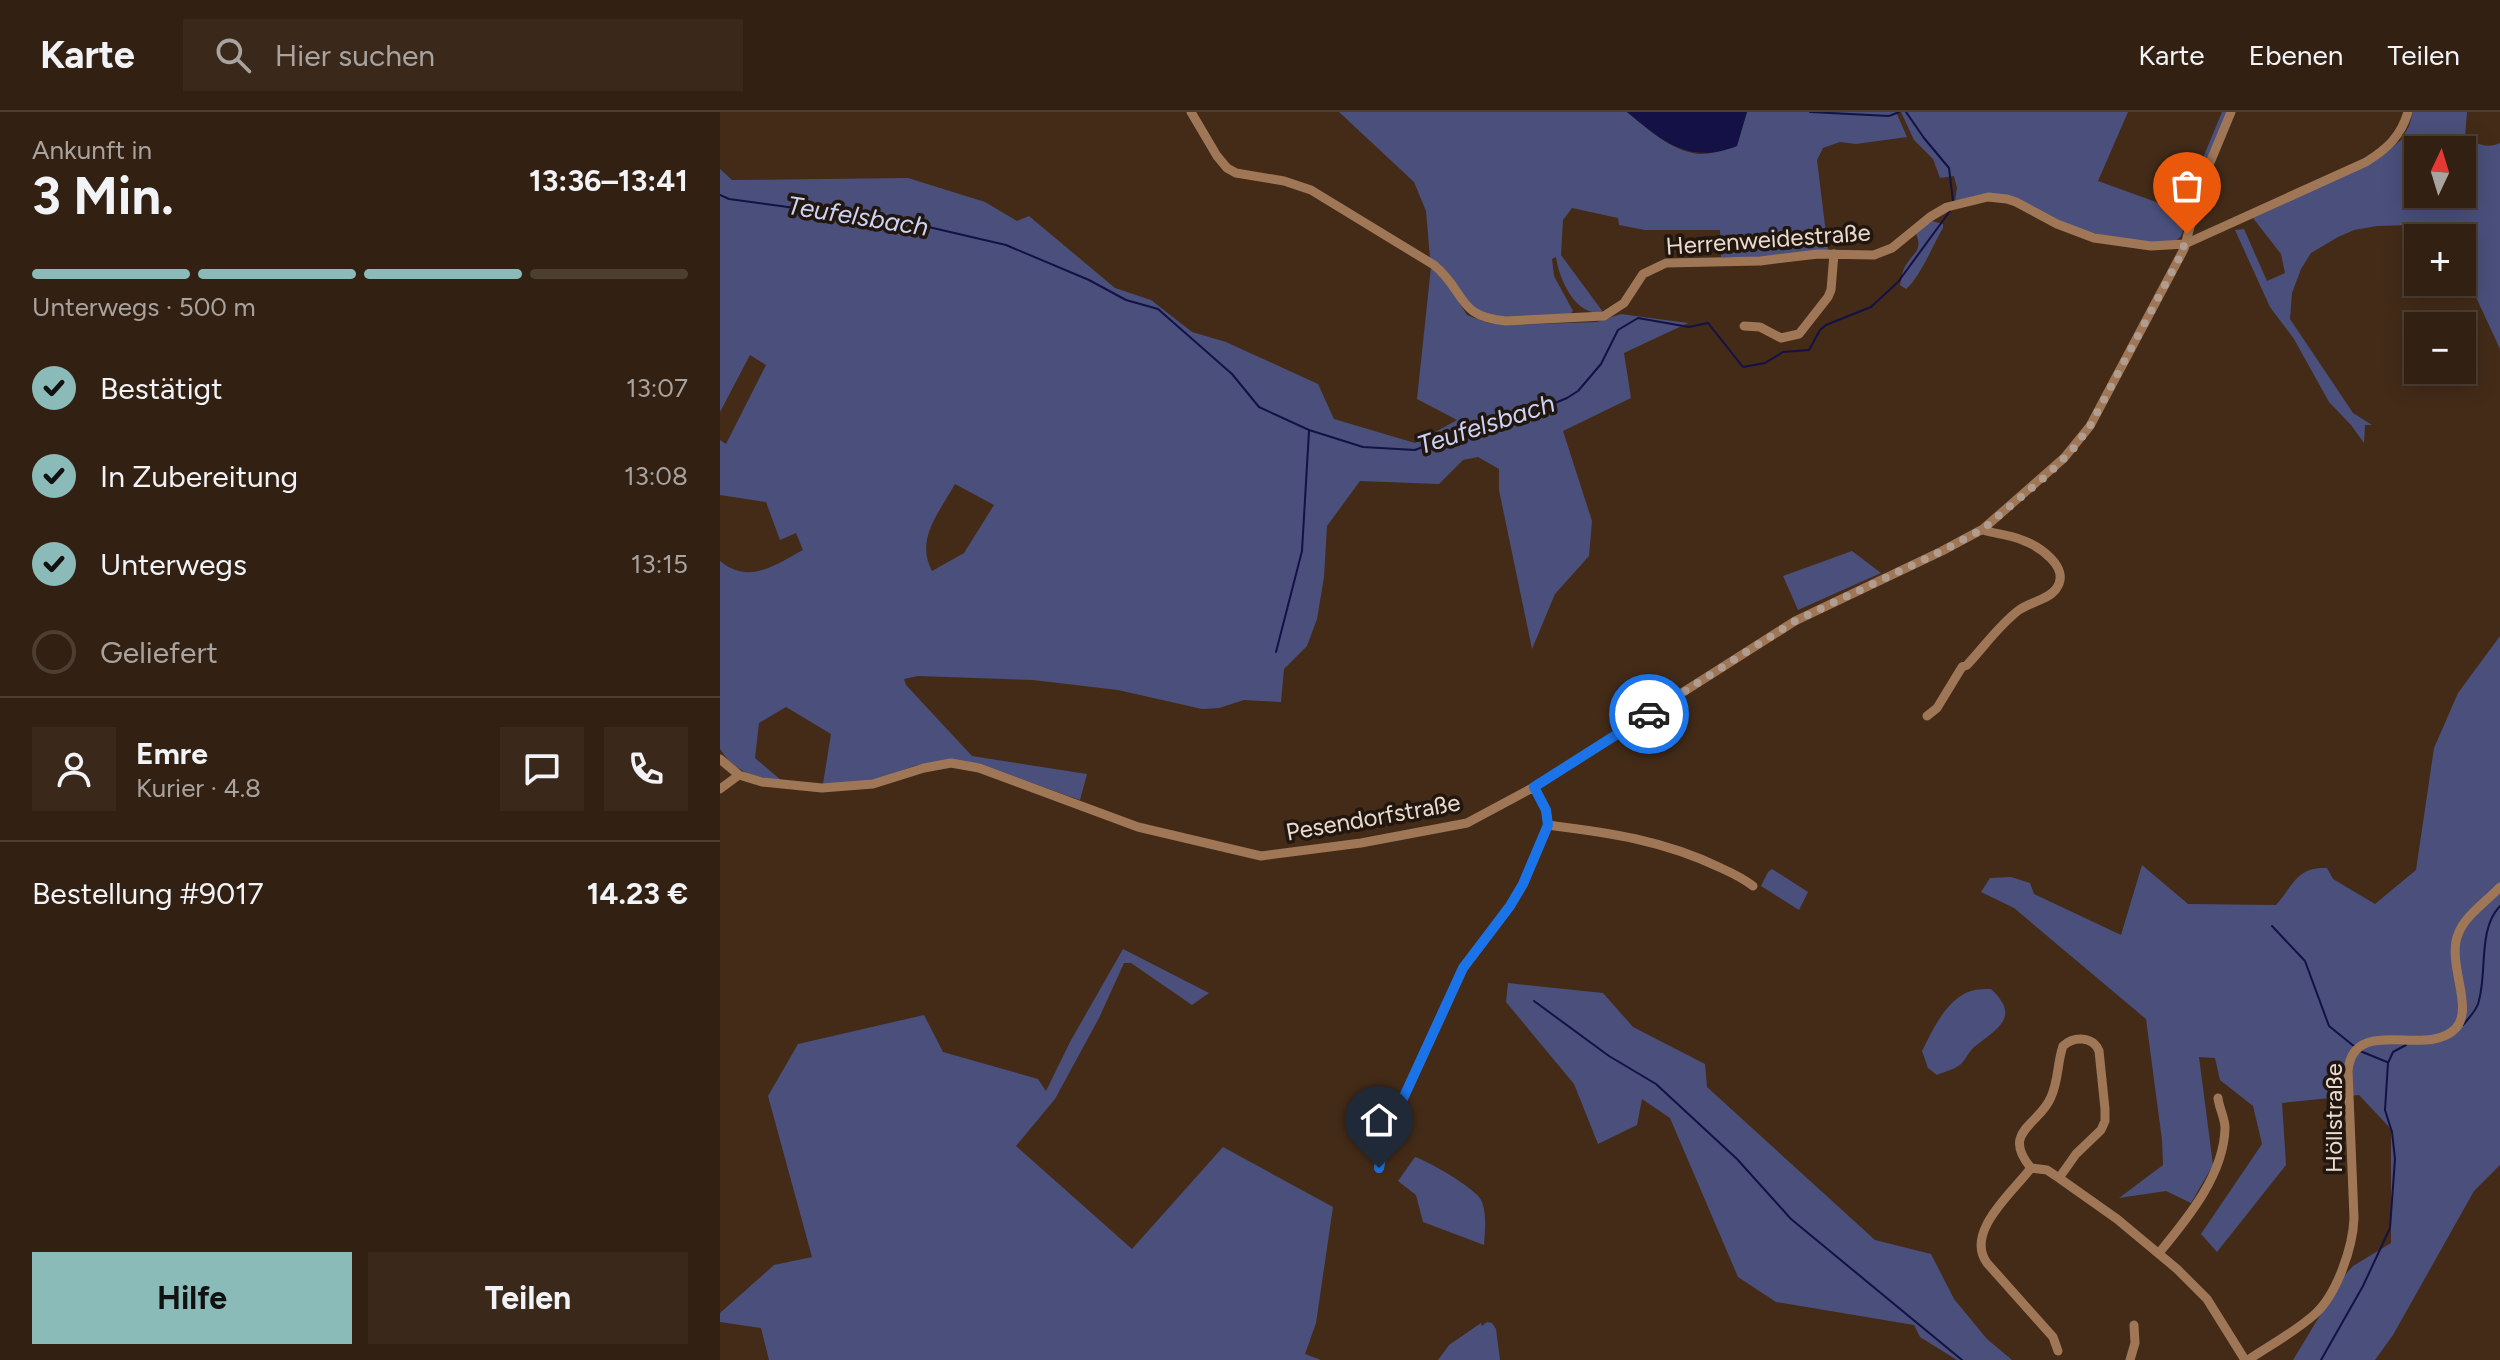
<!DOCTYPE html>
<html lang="de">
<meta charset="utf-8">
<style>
:root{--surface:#322012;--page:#3a281b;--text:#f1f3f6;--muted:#a8a39f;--line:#4d3e32;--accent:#8bbbb9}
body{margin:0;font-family:Figtree,sans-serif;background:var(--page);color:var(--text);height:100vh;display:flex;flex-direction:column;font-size:30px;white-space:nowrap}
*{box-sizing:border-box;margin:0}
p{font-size:26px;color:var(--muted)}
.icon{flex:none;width:44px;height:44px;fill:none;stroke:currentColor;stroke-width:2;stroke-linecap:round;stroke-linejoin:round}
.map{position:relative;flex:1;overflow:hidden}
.side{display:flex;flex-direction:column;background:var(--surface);width:720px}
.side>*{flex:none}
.needle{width:52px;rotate:4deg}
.controls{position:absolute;left:1684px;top:24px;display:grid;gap:16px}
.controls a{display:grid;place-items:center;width:72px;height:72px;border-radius:0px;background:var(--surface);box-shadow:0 4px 20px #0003,0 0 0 2px var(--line);font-size:40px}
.pin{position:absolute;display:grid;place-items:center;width:68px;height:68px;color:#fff;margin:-82px -34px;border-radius:50% 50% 50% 0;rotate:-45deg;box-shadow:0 0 8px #0007}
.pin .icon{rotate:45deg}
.courier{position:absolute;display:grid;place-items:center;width:80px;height:80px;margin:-40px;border:6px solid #1a73e8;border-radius:50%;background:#fff;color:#222;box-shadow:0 2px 10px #0007}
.head em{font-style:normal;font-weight:700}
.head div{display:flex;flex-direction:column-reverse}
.head{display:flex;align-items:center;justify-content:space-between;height:136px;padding:0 32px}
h1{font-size:52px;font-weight:700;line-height:60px}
.bar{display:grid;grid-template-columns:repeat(4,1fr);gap:12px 8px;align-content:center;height:96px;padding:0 32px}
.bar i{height:10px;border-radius:6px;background:var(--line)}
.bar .on{background:var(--accent)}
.bar p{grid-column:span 4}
.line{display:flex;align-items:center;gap:20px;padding:0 32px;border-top:2px solid var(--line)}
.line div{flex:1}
.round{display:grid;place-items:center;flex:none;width:84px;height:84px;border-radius:0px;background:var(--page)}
ol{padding:0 32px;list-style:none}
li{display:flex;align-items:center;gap:24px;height:88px}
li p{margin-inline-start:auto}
li .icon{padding:8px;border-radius:50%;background:var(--accent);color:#111;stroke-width:4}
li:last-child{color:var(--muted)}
li i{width:44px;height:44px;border:4px solid var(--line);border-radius:50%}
.action{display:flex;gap:16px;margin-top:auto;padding:16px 32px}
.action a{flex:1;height:92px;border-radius:0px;background:var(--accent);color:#111;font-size:32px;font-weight:700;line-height:92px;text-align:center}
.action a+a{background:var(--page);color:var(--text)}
header{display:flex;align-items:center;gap:48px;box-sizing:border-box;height:112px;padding:0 40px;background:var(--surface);border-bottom:2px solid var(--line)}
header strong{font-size:38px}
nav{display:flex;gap:44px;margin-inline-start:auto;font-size:28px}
.search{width:560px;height:72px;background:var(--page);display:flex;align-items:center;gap:20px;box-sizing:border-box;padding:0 28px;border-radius:0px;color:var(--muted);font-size:30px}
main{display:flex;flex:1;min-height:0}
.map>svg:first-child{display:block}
.green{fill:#4a507b;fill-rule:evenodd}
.water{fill:#131145}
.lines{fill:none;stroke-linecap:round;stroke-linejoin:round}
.stream{stroke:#131145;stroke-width:2}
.minor{stroke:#a07756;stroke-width:9}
.done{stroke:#b09d8f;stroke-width:8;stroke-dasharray:0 14.4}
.route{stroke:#1a73e8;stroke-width:10}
.labels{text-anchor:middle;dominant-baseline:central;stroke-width:7;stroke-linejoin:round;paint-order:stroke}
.street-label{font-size:24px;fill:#eadacf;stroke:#21170e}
.water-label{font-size:26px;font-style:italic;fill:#cdd3f6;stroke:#21170e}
</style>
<header>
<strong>Karte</strong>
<div class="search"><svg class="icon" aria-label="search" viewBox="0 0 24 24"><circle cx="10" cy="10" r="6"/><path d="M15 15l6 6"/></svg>Hier suchen</div>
<nav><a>Karte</a><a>Ebenen</a><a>Teilen</a></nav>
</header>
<main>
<section class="side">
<div class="head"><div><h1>3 Min.</h1><p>Ankunft in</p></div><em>13:36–13:41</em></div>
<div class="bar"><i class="on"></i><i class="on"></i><i class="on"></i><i></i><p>Unterwegs · 500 m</p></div>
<ol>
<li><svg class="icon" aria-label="check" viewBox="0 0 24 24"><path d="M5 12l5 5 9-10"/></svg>Bestätigt<p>13:07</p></li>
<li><svg class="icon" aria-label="check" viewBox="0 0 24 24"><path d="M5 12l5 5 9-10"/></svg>In Zubereitung<p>13:08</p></li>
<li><svg class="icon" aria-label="check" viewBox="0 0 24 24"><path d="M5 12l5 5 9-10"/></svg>Unterwegs<p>13:15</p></li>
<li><i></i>Geliefert</li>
</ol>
<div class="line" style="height:144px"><a class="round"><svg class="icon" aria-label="person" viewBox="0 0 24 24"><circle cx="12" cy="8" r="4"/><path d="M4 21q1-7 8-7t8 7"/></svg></a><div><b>Emre</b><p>Kurier · 4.8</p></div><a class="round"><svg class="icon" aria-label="chat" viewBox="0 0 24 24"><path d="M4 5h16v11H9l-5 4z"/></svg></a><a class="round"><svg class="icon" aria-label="phone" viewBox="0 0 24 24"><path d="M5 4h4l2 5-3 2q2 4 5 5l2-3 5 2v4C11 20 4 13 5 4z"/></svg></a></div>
<div class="line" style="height:104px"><div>Bestellung #9017</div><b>14.23 €</b></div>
<div class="action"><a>Hilfe</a><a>Teilen</a></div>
</section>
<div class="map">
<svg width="1780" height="1248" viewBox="0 0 1780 1248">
<rect width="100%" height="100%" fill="#432b18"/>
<path class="green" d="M 619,0 L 907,0 C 928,17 951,39 979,42 C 990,43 1005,37 1016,34 L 1027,0 L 1176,0 L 1187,25 L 1136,32 L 1120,30 L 1103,36 L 1097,48 L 1108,138 L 1039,145 L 1001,145 L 1000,118 L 925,118 L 899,113 L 898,106 L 852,96 L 843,108 L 841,143 L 883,200 C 856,206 839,167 836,145 L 832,147 L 834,164 L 853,199 L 850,203 C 825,204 770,213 752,193 C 735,175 733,159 710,146 L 706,99 L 694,70 Z
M 1181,0 L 1408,0 L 1378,69 L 1461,99 L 1502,0 L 1508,0 L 1480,65 L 1461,124 L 1455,130 L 1446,132 L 1404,129 L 1357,117 L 1268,81 L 1235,89 L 1237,76 L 1234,64 L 1220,66 L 1213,47 L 1194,28 Z
M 1693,0 L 1747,0 L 1745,25 C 1757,32 1767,37 1780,31 L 1780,237 L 1742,155 L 1742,126 L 1728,126 L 1721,112 L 1657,114 L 1634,118 L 1618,125 L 1591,141 L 1581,157 L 1572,181 L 1570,207 L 1633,301 L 1652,313 L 1645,313 L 1644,331 L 1631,313 L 1609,290 L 1574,227 L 1550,195 L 1515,118 L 1524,117 L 1547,169 L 1565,161 L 1561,142 L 1533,106 L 1655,49 L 1681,28 L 1689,14 ZM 1698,38 L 1742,38 L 1742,82 L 1698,82 Z
M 0,57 L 12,68 L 188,66 L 265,90 L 297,109 L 309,104 L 395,176 L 431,188 L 472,220 L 506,230 L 598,272 L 614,307 L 695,331 L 737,308 L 697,287 L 711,155 L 729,175 L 747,203 L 768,211 L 787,213 L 877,210 L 901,202 L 968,211 L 904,241 L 911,286 L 843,319 L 872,409 L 869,444 L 835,482 L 812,537 L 779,378 L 779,357 L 758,345 L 743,348 L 719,372 L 640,369 L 607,414 L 604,465 L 597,507 L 587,534 L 564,557 L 561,590 L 524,588 L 499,596 L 482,597 L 398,578 L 313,568 L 198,564 L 184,567 L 186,573 L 252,644 L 367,662 L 360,688 L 260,653 L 221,649 L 194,654 L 155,668 L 103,672 L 111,622 L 66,595 L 39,611 L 35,646 L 61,668 C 35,666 14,660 0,637 L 0,449 C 29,473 55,453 83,438 L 76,421 L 60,428 L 46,390 L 0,383 L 0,328 L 6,332 L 46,253 L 30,243 L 0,300 ZM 235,372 L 274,393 L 244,441 L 212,459 C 195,427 219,401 235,372 Z
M 1212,109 L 1223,112 L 1223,116 C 1213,133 1199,167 1186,177 L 1180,173 C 1182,166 1182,158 1186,153 C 1194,140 1203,138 1196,122 L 1199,116 Z
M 1132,439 L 1161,461 L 1078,498 L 1063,464 Z
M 1780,524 L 1780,1053 L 1754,1079 L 1673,1223 L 1655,1248 L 1573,1248 L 1624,1164 L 1633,1154 L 1671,1131 L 1671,1017 L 1639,983 L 1562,991 L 1566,1053 L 1497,1140 L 1481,1122 L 1542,1032 L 1533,994 L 1500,968 L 1495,946 L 1479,945 L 1493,1053 L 1471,1091 L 1446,1079 L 1399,1086 L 1443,1053 L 1442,1028 L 1426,907 L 1294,796 L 1261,780 L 1270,766 L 1291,765 L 1310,771 L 1314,782 L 1401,823 L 1422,753 L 1468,792 L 1556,793 C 1574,773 1576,755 1607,756 L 1613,767 L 1655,792 L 1696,758 L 1714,636 L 1738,581 Z
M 1052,757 L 1088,780 L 1079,798 L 1041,774 L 1048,760 Z
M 403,837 L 489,881 L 472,893 L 411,851 L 404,851 L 379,906 L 335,987 L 296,1034 L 412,1137 L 503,1035 L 613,1095 L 596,1211 L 585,1242 L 601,1248 L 49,1248 L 41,1216 L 0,1210 L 0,1201 L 54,1153 L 92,1145 L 48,984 L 78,932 L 204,903 L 223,940 L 318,967 L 326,979 L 350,930 Z
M 788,871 L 883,881 L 913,915 L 985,952 L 987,975 L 1155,1128 L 1211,1142 L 1234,1187 L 1267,1227 L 1292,1248 L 1237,1248 L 1200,1225 L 1194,1213 L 1056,1190 L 1018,1165 L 950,1006 L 922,987 L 917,1013 L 878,1032 L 854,972 L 786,890 Z
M 1271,877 C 1302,906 1276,917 1253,936 C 1248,941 1246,947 1241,952 C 1235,957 1224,960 1217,963 L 1208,956 L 1202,939 C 1213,918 1226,887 1251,879 C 1257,877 1265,877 1271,877 Z
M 695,1045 C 708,1049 755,1076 761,1088 C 767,1100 765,1120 764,1133 L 703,1110 L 696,1083 L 678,1069 Z
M 767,1210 L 772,1211 L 776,1217 L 780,1248 L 718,1248 L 729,1233 L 761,1211 L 762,1214 Z"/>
<path class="water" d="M 907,0 L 1027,0 L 1017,34 C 969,53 942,29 907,0 Z"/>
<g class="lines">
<path class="stream" d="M 1090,0 L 1169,4 L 1179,0
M 1186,0 L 1204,26 L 1229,56 L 1233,89
M 0,83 L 9,87 L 200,113 L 286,133 L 369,168 L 406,188 L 438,197 L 512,262 L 539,295 L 589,318 L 643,335 L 695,338 L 780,305 L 811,301 L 847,286 L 858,279 L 881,252 L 898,218 L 918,206 L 969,215 L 988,211 L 1023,255 L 1045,251 L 1063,240 L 1089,238 L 1100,218 L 1106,213 L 1151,195 L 1178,170 L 1230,99
M 556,540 L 582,439 L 589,319
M 1552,814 L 1585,849 L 1609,914 L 1635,935
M 814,889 L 889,944 L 936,972 L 1017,1047 L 1071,1107 L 1242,1248
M 1743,913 C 1748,907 1755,900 1758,892 C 1768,862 1757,818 1780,794
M 1640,939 L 1667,950
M 1601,1248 L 1643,1174 L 1670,1116 L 1675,1047 L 1672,1020 L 1665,998 L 1668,951 L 1673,940 L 1686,933"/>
<path class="minor" d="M 471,0 L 497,44 L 507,56 L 516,61 L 564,69 L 591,78 L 714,153 C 746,179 736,205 786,209 L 884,204 L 904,191 L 923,162 L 946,151 L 1040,149 L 1098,142 L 1154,143 L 1172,136 L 1210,105 L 1227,95 L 1268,85 L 1287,87 L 1296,90 L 1337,112 L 1374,126 L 1431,134 L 1465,132 L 1646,50 C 1667,37 1681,24 1688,0
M 1024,214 L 1040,215 L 1061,226 L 1079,222 L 1108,185 L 1111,178 L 1114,142
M 1207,604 L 1217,596 L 1242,555 L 1247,553 C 1264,535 1279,513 1299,498 C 1310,490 1328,488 1336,477 C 1352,456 1319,434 1302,428 C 1291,423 1278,422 1266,419 L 1263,417
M 0,647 L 19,663 L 42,670 L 102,676 L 153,672 L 204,656 L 231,651 L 259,656 L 418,715 L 541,744 L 641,731 L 747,711 L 814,675 L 1075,509 L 1222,439 L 1263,417 L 1344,346 L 1370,314 L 1464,137 L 1482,70 L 1511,0
M 0,677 L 19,663
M 828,713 C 890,721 943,728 1001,756 C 1012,761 1023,766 1033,774
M 659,1056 L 665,1026 L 743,856 L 790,794 L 803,772 L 828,713 L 826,698 L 814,675
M 1311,1056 C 1280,1019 1320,1013 1331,985 C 1339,967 1337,951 1343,934 C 1354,924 1373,924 1379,939 L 1385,997 L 1385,1009 L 1381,1018 L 1356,1042 L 1339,1066
M 1439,1141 C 1467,1107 1504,1063 1505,1016 C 1505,1006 1499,996 1498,986
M 1338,1239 L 1333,1225 L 1267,1151 C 1244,1120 1294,1079 1311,1056 L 1327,1058 L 1339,1066 L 1397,1107 L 1457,1157 L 1487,1187 L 1525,1248
M 1410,1248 L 1415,1231 L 1414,1213
M 1528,1248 C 1550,1233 1575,1220 1595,1202 C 1617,1182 1633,1135 1634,1106 L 1628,959 C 1633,902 1708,947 1736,916 C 1755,895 1725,849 1739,820 C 1746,803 1767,789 1780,775"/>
</g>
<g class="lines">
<path class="done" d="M 929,602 L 1075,509 L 1222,439 L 1263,417 L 1327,363 L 1353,337 L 1370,314 L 1462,141 L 1467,122"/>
<path class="route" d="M 659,1056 L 665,1026 L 743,856 L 790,794 L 803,772 L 828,713 L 826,698 L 814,675 L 929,602"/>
</g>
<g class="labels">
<g class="street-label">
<text transform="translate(1048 127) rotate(-4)">Herrenweidestraße</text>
<text transform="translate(653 705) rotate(-10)">Pesendorfstraße</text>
<text transform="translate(1613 1006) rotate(-90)">Höllstraße</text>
</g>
<g class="water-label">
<text transform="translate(138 104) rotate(9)">Teufelsbach</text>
<text transform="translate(766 312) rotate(-18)">Teufelsbach</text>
</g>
</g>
</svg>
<div class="controls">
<a><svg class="needle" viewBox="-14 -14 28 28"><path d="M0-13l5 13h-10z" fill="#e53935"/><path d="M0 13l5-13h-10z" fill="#a8a39f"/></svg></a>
<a>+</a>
<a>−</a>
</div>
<div class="pin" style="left:1467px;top:122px;background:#ea580c"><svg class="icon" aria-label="bag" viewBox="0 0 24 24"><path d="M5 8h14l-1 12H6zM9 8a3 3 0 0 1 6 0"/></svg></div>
<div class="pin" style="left:659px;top:1056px;background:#1f2937"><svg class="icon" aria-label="home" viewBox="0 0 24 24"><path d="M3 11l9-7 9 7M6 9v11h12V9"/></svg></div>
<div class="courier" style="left:929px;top:602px"><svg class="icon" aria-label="car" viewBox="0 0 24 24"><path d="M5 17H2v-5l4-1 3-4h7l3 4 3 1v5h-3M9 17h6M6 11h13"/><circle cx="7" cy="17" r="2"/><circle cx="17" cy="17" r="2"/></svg></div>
</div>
</main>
